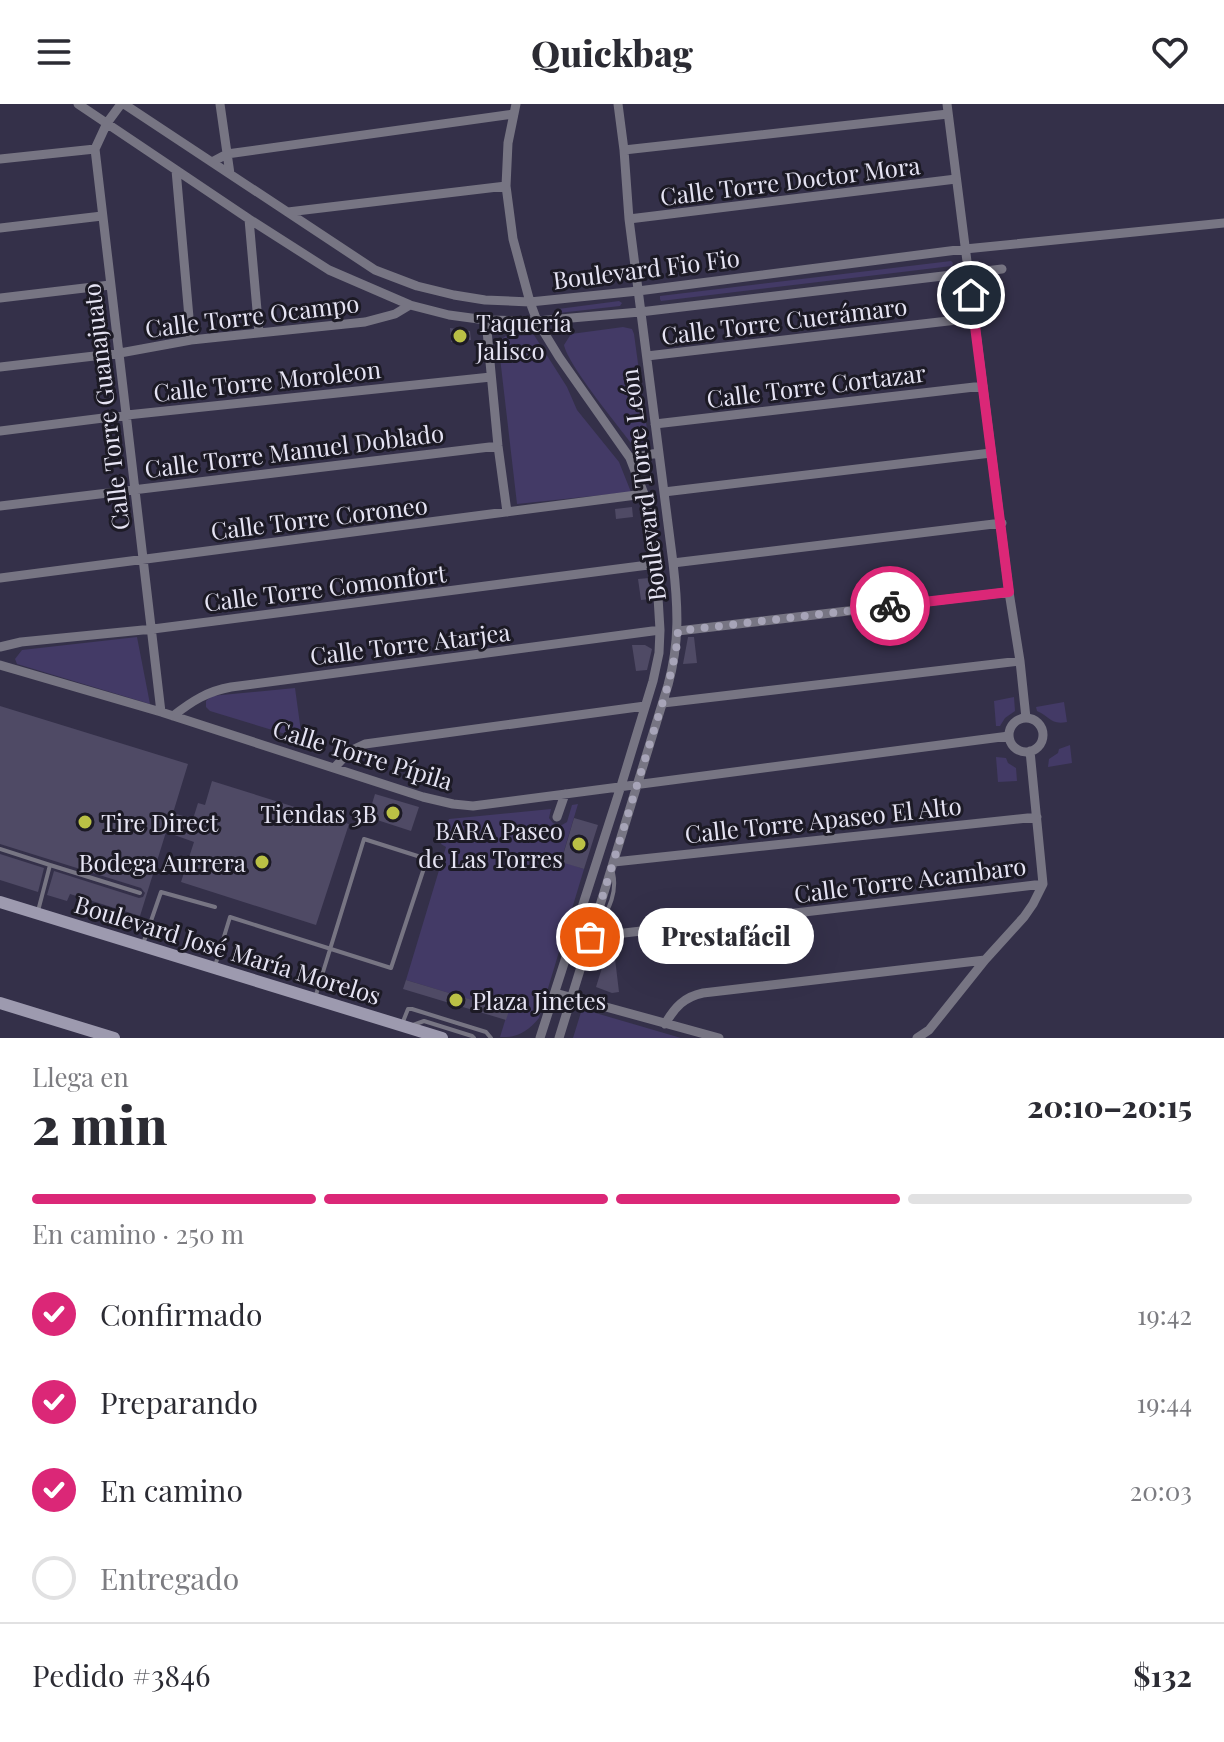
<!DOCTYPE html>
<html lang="es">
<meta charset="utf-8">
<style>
:root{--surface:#fff;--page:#f7f7f7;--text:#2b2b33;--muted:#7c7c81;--line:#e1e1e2;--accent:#db2777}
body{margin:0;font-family:"Playfair Display",serif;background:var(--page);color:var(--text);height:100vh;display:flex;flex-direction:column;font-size:30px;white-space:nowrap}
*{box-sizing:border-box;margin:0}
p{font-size:26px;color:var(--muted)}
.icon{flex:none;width:44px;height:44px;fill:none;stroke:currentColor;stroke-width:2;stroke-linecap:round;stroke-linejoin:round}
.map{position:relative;height:934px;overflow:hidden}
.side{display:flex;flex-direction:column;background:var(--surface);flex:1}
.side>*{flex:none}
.pin{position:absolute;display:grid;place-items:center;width:68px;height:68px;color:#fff;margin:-34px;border:4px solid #fff;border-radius:50%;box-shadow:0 2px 8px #0007}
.courier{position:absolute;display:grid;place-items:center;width:80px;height:80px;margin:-40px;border:6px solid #db2777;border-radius:50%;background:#fff;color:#222;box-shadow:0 2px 10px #0007}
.bubble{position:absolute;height:56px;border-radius:28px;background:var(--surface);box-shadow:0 8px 32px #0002;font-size:26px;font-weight:800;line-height:56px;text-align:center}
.summary em{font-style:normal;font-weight:800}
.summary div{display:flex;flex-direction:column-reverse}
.summary{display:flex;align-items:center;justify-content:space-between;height:136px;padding:0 32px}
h1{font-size:52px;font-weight:800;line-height:60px}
.bar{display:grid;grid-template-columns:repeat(4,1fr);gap:12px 8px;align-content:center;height:96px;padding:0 32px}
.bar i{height:10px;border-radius:6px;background:var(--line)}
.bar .current{background:var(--accent)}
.bar p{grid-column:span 4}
.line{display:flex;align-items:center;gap:20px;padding:0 32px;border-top:2px solid var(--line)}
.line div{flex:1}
ol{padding:0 32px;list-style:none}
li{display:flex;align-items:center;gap:24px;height:88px}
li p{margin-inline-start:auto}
li .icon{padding:8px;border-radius:50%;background:var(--accent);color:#fff;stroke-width:4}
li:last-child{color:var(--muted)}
li i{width:44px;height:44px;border:4px solid var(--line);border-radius:50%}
header{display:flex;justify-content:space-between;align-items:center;height:104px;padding:0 32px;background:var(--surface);font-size:36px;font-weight:800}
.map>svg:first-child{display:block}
.green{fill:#433a66}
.building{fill:#4f4a65}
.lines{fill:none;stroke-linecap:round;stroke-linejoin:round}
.service{stroke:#777583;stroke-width:4}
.minor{stroke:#777583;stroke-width:9}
.secondary{stroke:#9d9aaf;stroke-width:12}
.done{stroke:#a7a4b8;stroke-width:8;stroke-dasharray:0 14.4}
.route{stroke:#db2777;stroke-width:10}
.poi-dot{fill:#bac045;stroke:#1c1a25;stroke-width:3}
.labels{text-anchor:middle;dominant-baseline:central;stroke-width:6;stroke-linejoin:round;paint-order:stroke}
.street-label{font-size:24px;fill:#e5e3f3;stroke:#1c1a25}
.poi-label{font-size:24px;fill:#e5e3f3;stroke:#1c1a25;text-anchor:start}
</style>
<header><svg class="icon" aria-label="menu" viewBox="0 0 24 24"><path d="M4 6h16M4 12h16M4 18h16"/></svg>Quickbag<svg class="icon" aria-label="heart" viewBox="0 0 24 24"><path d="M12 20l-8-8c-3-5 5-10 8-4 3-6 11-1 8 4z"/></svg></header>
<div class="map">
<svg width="1224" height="934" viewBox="0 0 1224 934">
<rect width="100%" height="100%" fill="#343049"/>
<path class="green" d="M 951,157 L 953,159 L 952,162 L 661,197 L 660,195 L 660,192 Z
M 619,197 L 622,199 L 620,202 L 559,209 L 557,207 L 558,205 Z
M 623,223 L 632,225 L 634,230 L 648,333 L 645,341 L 639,344 L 631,339 C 616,319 568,261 564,241 L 571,230 Z
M 534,231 L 567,283 L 577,306 L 619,358 L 631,388 L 517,400 L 499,245 L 500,236 L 506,232 Z
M 137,533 L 150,600 L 17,560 L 15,555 L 22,546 Z
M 295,584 L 302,635 L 210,607 L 206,603 L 206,597 L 211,592 Z
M 1014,593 L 1015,607 L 1005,614 L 1000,622 L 996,622 L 994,597 Z
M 1064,598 L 1067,618 C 1050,621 1051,613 1037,607 L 1036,603 Z
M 1070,641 L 1072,659 L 1048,663 L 1049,655 L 1058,649 L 1059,645 Z
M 996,653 L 1006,654 L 1008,659 L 1016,664 L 1017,677 L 998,678 Z
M 578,700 L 561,757 L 584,765 L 539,914 C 528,927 518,934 500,933 L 508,907 L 406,876 L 446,743 L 441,740 L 449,715 L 551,705 L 549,714 L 553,719 L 560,722 L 567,718 L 572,701 Z
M 582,905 L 681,934 L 573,934 Z"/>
<path class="building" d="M 450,224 L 470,227 L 471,236 L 451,238 Z
M 632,403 L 633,413 L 616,415 L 615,405 Z
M 649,474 L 651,495 L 641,496 L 638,475 Z
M 688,533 L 694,533 L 697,559 L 683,560 Z
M 632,541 L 645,541 L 652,545 L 647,566 L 636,567 Z
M 0,602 L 188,660 L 173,709 L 193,715 L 198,699 L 205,701 L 212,677 L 349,720 L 316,821 L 181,778 L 194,738 L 166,728 L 140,812 L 70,790 L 67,797 L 47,791 L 54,767 L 139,794 L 143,793 L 145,789 L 141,784 L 0,740 Z
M 375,690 L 419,703 L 411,727 L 368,713 Z
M 574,714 L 598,721 L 584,765 L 561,758 Z
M 0,750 L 44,764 L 38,788 L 0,776 Z
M 611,838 L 613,838 L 619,888 L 612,889 L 596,883 L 606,851 L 597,849 L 598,844 L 602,840 Z
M 406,876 L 509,907 L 506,916 L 403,885 Z"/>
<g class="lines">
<path class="service" d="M 0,745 L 50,761
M 38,807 L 50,761 L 140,789
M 598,819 C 610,807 617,786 613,769
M 143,840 L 161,788 L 215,803
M 215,862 L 230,813 L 391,864 L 427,755 L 364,735 L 315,894
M 402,920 L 408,905 L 412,905 L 486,928 L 491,934
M 413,921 L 424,917 L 472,932 L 474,934"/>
<path class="minor" d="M 78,0 L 249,115 L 329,166 L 410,201 L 449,211 L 486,216 L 537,217 L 640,208 L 1002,165
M 121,0 L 107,19 L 95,45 L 161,608
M 124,0 L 375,166 L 417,182 L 454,191 L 485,196 L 530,198 L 638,187 L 965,145 L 1224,119
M 220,0 L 230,70
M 516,0 L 508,39 L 506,82 L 513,135 L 530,198 L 537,217 L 559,253 L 630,354 L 644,390 L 650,416 L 656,460 L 660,526 L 659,549 L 653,577 L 621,682 L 540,934
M 947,0 L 1009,488 L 1020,557 L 1026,614
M 624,46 L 948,10
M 0,55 L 95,45
M 212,58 L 227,50 L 514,10
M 176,66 L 191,236
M 288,108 L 506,82
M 249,115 L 259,229
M 629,115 L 956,75
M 0,124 L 102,112
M 0,194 L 110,181
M 486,216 L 498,342 L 507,408
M 647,252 L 974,214
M 0,263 L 120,249 L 191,236 L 365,218 L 395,210 L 410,201
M 655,320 L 983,282
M 0,327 L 127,311 L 491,273
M 630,354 L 658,349
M 664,388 L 991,349
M 0,402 L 498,342
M 673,459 L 1002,419
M 0,474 L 644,390
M 678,527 L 1009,488
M 0,543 L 21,538 L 153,525 L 656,460
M 0,561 L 161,608 L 423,693 L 453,700 L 473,702 L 1009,632
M 663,599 L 1020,557
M 173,612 C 192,597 208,587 231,583 L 660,526
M1009 631a17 17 0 1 1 34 0a17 17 0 1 1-34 0Z
M 335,663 L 350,647 L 365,640 L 645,602
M 557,713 L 565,690
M 614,758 L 1037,713
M 590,833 L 1043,780
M 555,889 L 719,934
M 665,920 C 675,903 684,893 703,889 L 985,856
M 559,934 L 668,581 C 680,538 678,502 673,459 L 629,115 L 624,46 L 618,0
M 917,934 L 929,926 L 985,856 L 1024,813 L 1033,800 L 1043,780 L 1030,647"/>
<path class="secondary" d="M 0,798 L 442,934
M 0,899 L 114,934"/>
</g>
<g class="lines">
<path class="done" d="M 590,833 L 668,581 L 676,547 L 678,527 L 890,502"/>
<path class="route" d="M 890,502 L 1009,488 L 971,191"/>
</g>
<g class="poi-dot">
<circle cx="460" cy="232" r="8"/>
<circle cx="393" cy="709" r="8"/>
<circle cx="85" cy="718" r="8"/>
<circle cx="579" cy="740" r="8"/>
<circle cx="262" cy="758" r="8"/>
<circle cx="456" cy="896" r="8"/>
</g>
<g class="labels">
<g class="street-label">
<text transform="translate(790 76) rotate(-7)">Calle Torre Doctor Mora</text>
<text transform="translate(646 164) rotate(-7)">Boulevard Fio Fio</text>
<text transform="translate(252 211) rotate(-7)">Calle Torre Ocampo</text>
<text transform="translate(784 216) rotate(-7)">Calle Torre Cuerámaro</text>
<text transform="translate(267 276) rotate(-6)">Calle Torre Moroleon</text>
<text transform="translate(816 281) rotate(-7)">Calle Torre Cortazar</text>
<text transform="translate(105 303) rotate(-97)">Calle Torre Guanajuato</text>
<text transform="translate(294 346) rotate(-7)">Calle Torre Manuel Doblado</text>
<text transform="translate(642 381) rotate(-97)">Boulevard Torre León</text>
<text transform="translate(319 413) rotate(-7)">Calle Torre Coroneo</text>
<text transform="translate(325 483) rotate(-7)">Calle Torre Comonfort</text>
<text transform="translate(410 539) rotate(-7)">Calle Torre Atarjea</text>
<text transform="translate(363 650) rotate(17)">Calle Torre Pípila</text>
<text transform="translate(823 715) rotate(-6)">Calle Torre Apaseo El Alto</text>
<text transform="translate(910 775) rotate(-7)">Calle Torre Acambaro</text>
<text transform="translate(228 845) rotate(17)">Boulevard José María Morelos</text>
</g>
<g class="poi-label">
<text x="476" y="218">Taquería<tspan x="476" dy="28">Jalisco</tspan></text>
<text x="377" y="709" text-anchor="end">Tiendas 3B</text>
<text x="101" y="718">Tire Direct</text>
<text x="563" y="726" text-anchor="end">BARA Paseo<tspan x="563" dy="28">de Las Torres</tspan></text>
<text x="246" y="758" text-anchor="end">Bodega Aurrera</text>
<text x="472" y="896">Plaza Jinetes</text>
</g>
</g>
</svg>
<div class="pin" style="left:590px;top:833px;background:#ea580c"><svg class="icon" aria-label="bag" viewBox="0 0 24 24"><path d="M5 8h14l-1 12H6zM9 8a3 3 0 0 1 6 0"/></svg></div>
<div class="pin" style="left:971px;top:191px;background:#1f2937"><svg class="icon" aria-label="home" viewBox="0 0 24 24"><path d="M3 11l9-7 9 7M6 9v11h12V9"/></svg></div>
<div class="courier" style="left:890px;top:502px"><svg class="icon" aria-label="bike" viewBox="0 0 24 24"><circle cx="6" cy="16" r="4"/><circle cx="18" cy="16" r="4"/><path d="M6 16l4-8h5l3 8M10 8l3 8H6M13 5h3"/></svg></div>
<div class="bubble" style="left:638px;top:804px;width:176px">Prestafácil</div>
</div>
<section class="side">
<div class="summary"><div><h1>2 min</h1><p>Llega en</p></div><em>20:10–20:15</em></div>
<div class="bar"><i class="current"></i><i class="current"></i><i class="current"></i><i></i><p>En camino · 250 m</p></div>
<ol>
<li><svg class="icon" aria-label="check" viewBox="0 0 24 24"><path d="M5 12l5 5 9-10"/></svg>Confirmado<p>19:42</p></li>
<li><svg class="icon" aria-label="check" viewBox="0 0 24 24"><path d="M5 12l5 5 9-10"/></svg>Preparando<p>19:44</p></li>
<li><svg class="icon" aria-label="check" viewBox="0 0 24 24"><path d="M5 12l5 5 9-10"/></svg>En camino<p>20:03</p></li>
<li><i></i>Entregado</li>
</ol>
<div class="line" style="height:104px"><div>Pedido #3846</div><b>$132</b></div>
</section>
